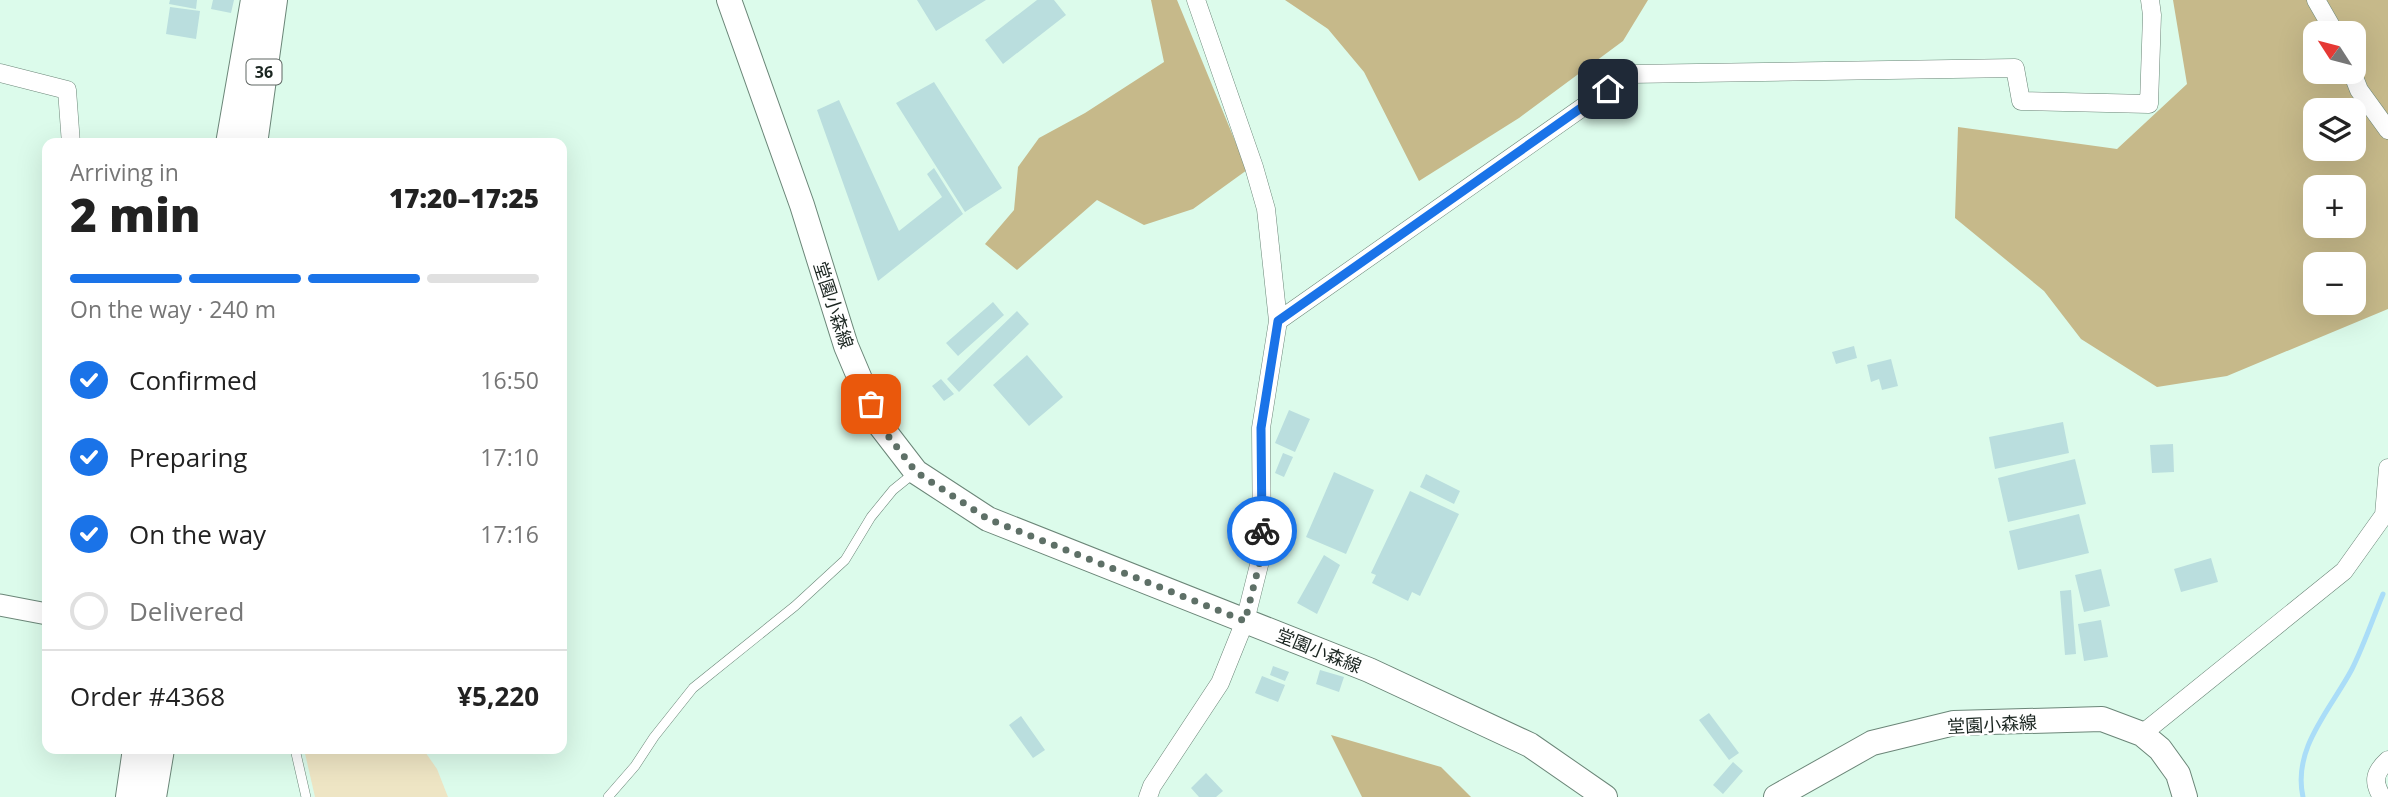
<!DOCTYPE html>
<meta charset="utf-8">
<style>
:root{--surface:#fff;--page:#f2f2f2;--text:#222;--muted:#767676;--line:#e0e0e0;--accent:#1a73e8}
body{margin:0;font-family:"Open Sans","Noto Sans JP",sans-serif;background:var(--page);color:var(--text);height:100vh;display:flex;flex-direction:column;font-size:26px;white-space:nowrap}
*{box-sizing:border-box;margin:0}
p{font-size:23px;color:var(--muted)}
.icon{flex:none;width:38px;height:38px;fill:none;stroke:currentColor;stroke-width:2;stroke-linecap:round;stroke-linejoin:round}
.map{position:relative;flex:1;overflow:hidden}
.drawer{position:absolute;left:42px;top:138px;width:525px;height:616px;display:flex;flex-direction:column;background:var(--surface);border-radius:14px;box-shadow:0 7px 28px #0002}
.drawer>*{flex:none}
.needle{width:46px;rotate:306deg}
.controls{position:absolute;left:2303px;top:21px;display:grid;gap:14px}
.controls a{display:grid;place-items:center;width:63px;height:63px;border-radius:14px;background:var(--surface);box-shadow:0 7px 28px #0002;font-size:35px}
.pin{position:absolute;display:grid;place-items:center;width:60px;height:60px;color:#fff;margin:-30px;border-radius:14px;box-shadow:0 4px 10px #0006}
.courier{position:absolute;display:grid;place-items:center;width:70px;height:70px;margin:-35px;border:5px solid #1a73e8;border-radius:50%;background:#fff;color:#222;box-shadow:0 2px 9px #0007}
.summary em{font-style:normal;font-weight:800}
.summary div{display:flex;flex-direction:column-reverse}
.summary{display:flex;align-items:center;justify-content:space-between;height:119px;padding:0 28px}
h1{font-size:46px;font-weight:800;line-height:52px}
.bar{display:grid;grid-template-columns:repeat(4,1fr);gap:10px 7px;align-content:center;height:84px;padding:0 28px}
.bar i{height:9px;border-radius:5px;background:var(--line)}
.bar .on{background:var(--accent)}
.bar p{grid-column:span 4}
.line{display:flex;align-items:center;gap:18px;padding:0 28px;border-top:2px solid var(--line)}
.line div{flex:1}
ol{padding:0 28px;list-style:none}
li{display:flex;align-items:center;gap:21px;height:77px}
li p{margin-inline-start:auto}
li .icon{padding:7px;border-radius:50%;background:var(--accent);color:#fff;stroke-width:4}
li:last-child{color:var(--muted)}
li i{width:38px;height:38px;border:4px solid var(--line);border-radius:50%}
.map>svg:first-child{display:block}
.green{fill:#eee5c4}
.forest{fill:#c6b98a;fill-rule:evenodd}
.lines{fill:none;stroke-linecap:round;stroke-linejoin:round}
.stream{stroke:#aaddf8;stroke-width:5}
.building{fill:#badede}
.service-casing{stroke:#6b8678;stroke-width:10}
.minor-casing{stroke:#6b8678;stroke-width:19}
.tertiary-casing{stroke:#6b8678;stroke-width:23}
.secondary-casing{stroke:#6b8678;stroke-width:26}
.primary-casing{stroke:#6b8678;stroke-width:28}
.service{stroke:#fff;stroke-width:9}
.minor{stroke:#fff;stroke-width:18}
.tertiary{stroke:#fff;stroke-width:21}
.secondary{stroke:#fff;stroke-width:24}
.primary{stroke:#fff;stroke-width:26}
.done{stroke:#5e7067;stroke-width:7;stroke-dasharray:0 12.6}
.route{stroke:#1a73e8;stroke-width:9}
.labels{text-anchor:middle;dominant-baseline:central;stroke-width:5;stroke-linejoin:round;paint-order:stroke}
.shield{fill:#fff;stroke:#5f6663;stroke-width:2}
.shield-label{font-size:16px;font-weight:bold;fill:#1a2520}
.street-label{font-size:18px;fill:#1a2520;stroke:#fff}
</style>
<div class="map">
<svg width="2388" height="797" viewBox="0 0 2388 797">
<rect width="100%" height="100%" fill="#dcfbeb"/>
<path class="green" d="M 304,749 L 423,749 L 437,769 L 448,797 L 315,797 Z"/>
<path class="forest" d="M 1151,0 L 1177,0 L 1247,170 L 1193,209 L 1144,225 L 1097,200 L 1017,270 L 985,244 L 1014,210 L 1018,167 L 1039,138 L 1085,113 L 1164,62 Z
M 1285,0 L 1648,0 L 1623,41 L 1519,118 L 1419,181 L 1364,72 L 1328,29 Z
M 2173,0 L 2388,0 L 2388,309 L 2227,376 L 2157,387 L 2081,339 L 2044,291 L 1955,218 L 1958,127 L 2117,149 L 2187,84 ZM 2315,33 L 2354,33 L 2354,72 L 2315,72 ZM 2315,110 L 2354,110 L 2354,149 L 2315,149 ZM 2315,187 L 2354,187 L 2354,226 L 2315,226 ZM 2315,264 L 2354,264 L 2354,303 L 2315,303 Z
M 1331,735 L 1441,767 L 1471,797 L 1362,797 Z"/>
<g class="lines">
<path class="stream" d="M 2303,797 C 2292,748 2331,709 2352,669 C 2364,645 2373,618 2383,594"/>
</g>
<path class="building" d="M 170,0 L 197,0 L 196,9 L 169,4 Z
M 213,0 L 234,0 L 231,13 L 211,9 Z
M 917,0 L 986,0 L 936,31 Z
M 1037,0 L 1054,0 L 1066,15 L 1003,64 L 985,40 Z
M 170,7 L 200,11 L 196,39 L 166,34 Z
M 934,82 L 1002,188 L 965,212 L 896,103 Z
M 839,100 L 899,231 L 942,197 L 927,174 L 934,168 L 963,214 L 878,281 L 817,110 Z
M 993,302 L 1004,315 L 958,356 L 946,343 Z
M 1017,311 L 1029,324 L 959,392 L 947,379 Z
M 1854,346 L 1857,358 L 1836,364 L 1832,352 Z
M 1027,355 L 1063,397 L 1029,426 L 993,385 Z
M 1891,359 L 1898,386 L 1882,390 L 1879,379 L 1871,382 L 1867,365 Z
M 941,379 L 954,394 L 944,401 L 932,386 Z
M 1289,410 L 1310,419 L 1295,452 L 1275,443 Z
M 2063,422 L 2069,453 L 1995,469 L 1989,437 Z
M 2173,444 L 2174,472 L 2152,473 L 2150,445 Z
M 1283,453 L 1293,457 L 1284,477 L 1275,473 Z
M 2075,459 L 2086,504 L 2008,522 L 1998,478 Z
M 1334,472 L 1374,490 L 1346,554 L 1306,537 Z
M 1426,474 L 1460,491 L 1454,504 L 1420,487 Z
M 1410,491 L 1459,514 L 1420,596 L 1412,592 L 1408,601 L 1372,583 L 1376,575 L 1371,573 Z
M 2079,514 L 2089,553 L 2018,570 L 2009,531 Z
M 1324,555 L 1340,565 L 1317,614 L 1297,603 Z
M 2211,558 L 2218,582 L 2181,592 L 2174,569 Z
M 2101,569 L 2110,606 L 2084,612 L 2075,575 Z
M 2071,590 L 2076,654 L 2065,655 L 2060,591 Z
M 2101,620 L 2108,657 L 2084,661 L 2078,624 Z
M 1273,666 L 1289,672 L 1285,681 L 1270,675 Z
M 1320,670 L 1344,677 L 1339,692 L 1316,684 Z
M 1262,676 L 1285,685 L 1278,702 L 1255,693 Z
M 1709,713 L 1739,753 L 1729,760 L 1699,720 Z
M 1021,716 L 1045,750 L 1033,758 L 1009,725 Z
M 1733,762 L 1743,771 L 1723,794 L 1713,785 Z
M 1206,773 L 1223,791 L 1216,797 L 1199,797 L 1191,788 Z"/>
<g class="lines">
<defs>
<path id="service" d="M 295,749 L 306,797
M 608,797 L 635,766 L 654,737 L 693,688 L 795,606 L 845,560 L 871,517 L 893,490 L 914,473"/>
<path id="minor" d="M 2316,0 L 2335,33
M 2352,72 L 2359,90 L 2388,130
M 0,73 L 67,90 L 71,144
M 1278,321 L 1630,74 L 2015,68 L 2021,101 L 2149,104 L 2152,15 L 2150,0
M 2142,734 L 2344,571 L 2384,515 L 2388,468
M 1148,797 L 1152,786 L 1220,683 L 1245,621 L 1262,553 L 1261,428 L 1278,321 L 1266,209 L 1254,167 L 1196,0
M 2382,797 C 2372,781 2375,772 2388,760"/>
<path id="tertiary" d="M 0,605 L 47,614"/>
<path id="secondary" d="M 729,0 L 802,205 L 846,346 L 879,424 L 916,472 L 988,519 L 1369,670 L 1530,745 L 1605,797
M 1776,797 L 1872,743 L 1954,723 L 2102,719 L 2142,734 L 2160,749 L 2178,774 L 2185,797"/>
<path id="primary" d="M 229,144 L 254,0
M 254,144 L 274,0
M 129,797 L 136,749
M 153,797 L 161,749"/>
</defs>
<use href="#service" class="service-casing"/>
<use href="#minor" class="minor-casing"/>
<use href="#tertiary" class="tertiary-casing"/>
<use href="#secondary" class="secondary-casing"/>
<use href="#primary" class="primary-casing"/>
<use href="#service" class="service"/>
<use href="#minor" class="minor"/>
<use href="#tertiary" class="tertiary"/>
<use href="#secondary" class="secondary"/>
<use href="#primary" class="primary"/>
</g>
<g class="lines">
<path class="done" d="M 871,404 L 879,424 L 916,472 L 988,519 L 1245,621 L 1262,553 L 1262,531"/>
<path class="route" d="M 1262,531 L 1261,428 L 1278,321 L 1608,89"/>
</g>
<g class="labels">
<rect class="shield" x="246.5" y="59.5" width="35" height="25" rx="5"/>
<g class="shield-label">
<text x="264" y="72">36</text>
</g>
<g class="street-label">
<text transform="translate(834 305) rotate(72)">堂園小森線</text>
<text transform="translate(1319 650) rotate(22)">堂園小森線</text>
<text transform="translate(1992 724) rotate(-3)">堂園小森線</text>
</g>
</g>
</svg>
<div class="controls">
<a><svg class="needle" viewBox="-14 -14 28 28"><path d="M0-13l5 13h-10z" fill="#e53935"/><path d="M0 13l5-13h-10z" fill="#767676"/></svg></a>
<a><svg class="icon" aria-label="layers" viewBox="0 0 24 24"><path d="M12 4l9 5-9 5-9-5zM3 14l9 5 9-5"/></svg></a>
<a>+</a>
<a>−</a>
</div>
<div class="pin" style="left:871px;top:404px;background:#ea580c"><svg class="icon" aria-label="bag" viewBox="0 0 24 24"><path d="M5 8h14l-1 12H6zM9 8a3 3 0 0 1 6 0"/></svg></div>
<div class="pin" style="left:1608px;top:89px;background:#1f2937"><svg class="icon" aria-label="home" viewBox="0 0 24 24"><path d="M3 11l9-7 9 7M6 9v11h12V9"/></svg></div>
<div class="courier" style="left:1262px;top:531px"><svg class="icon" aria-label="bike" viewBox="0 0 24 24"><circle cx="6" cy="16" r="4"/><circle cx="18" cy="16" r="4"/><path d="M6 16l4-8h5l3 8M10 8l3 8H6M13 5h3"/></svg></div>
<section class="drawer">
<div class="summary"><div><h1>2 min</h1><p>Arriving in</p></div><em>17:20–17:25</em></div>
<div class="bar"><i class="on"></i><i class="on"></i><i class="on"></i><i></i><p>On the way · 240 m</p></div>
<ol>
<li><svg class="icon" aria-label="check" viewBox="0 0 24 24"><path d="M5 12l5 5 9-10"/></svg>Confirmed<p>16:50</p></li>
<li><svg class="icon" aria-label="check" viewBox="0 0 24 24"><path d="M5 12l5 5 9-10"/></svg>Preparing<p>17:10</p></li>
<li><svg class="icon" aria-label="check" viewBox="0 0 24 24"><path d="M5 12l5 5 9-10"/></svg>On the way<p>17:16</p></li>
<li><i></i>Delivered</li>
</ol>
<div class="line" style="height:91px"><div>Order #4368</div><b>¥5,220</b></div>
</section>
</div>
